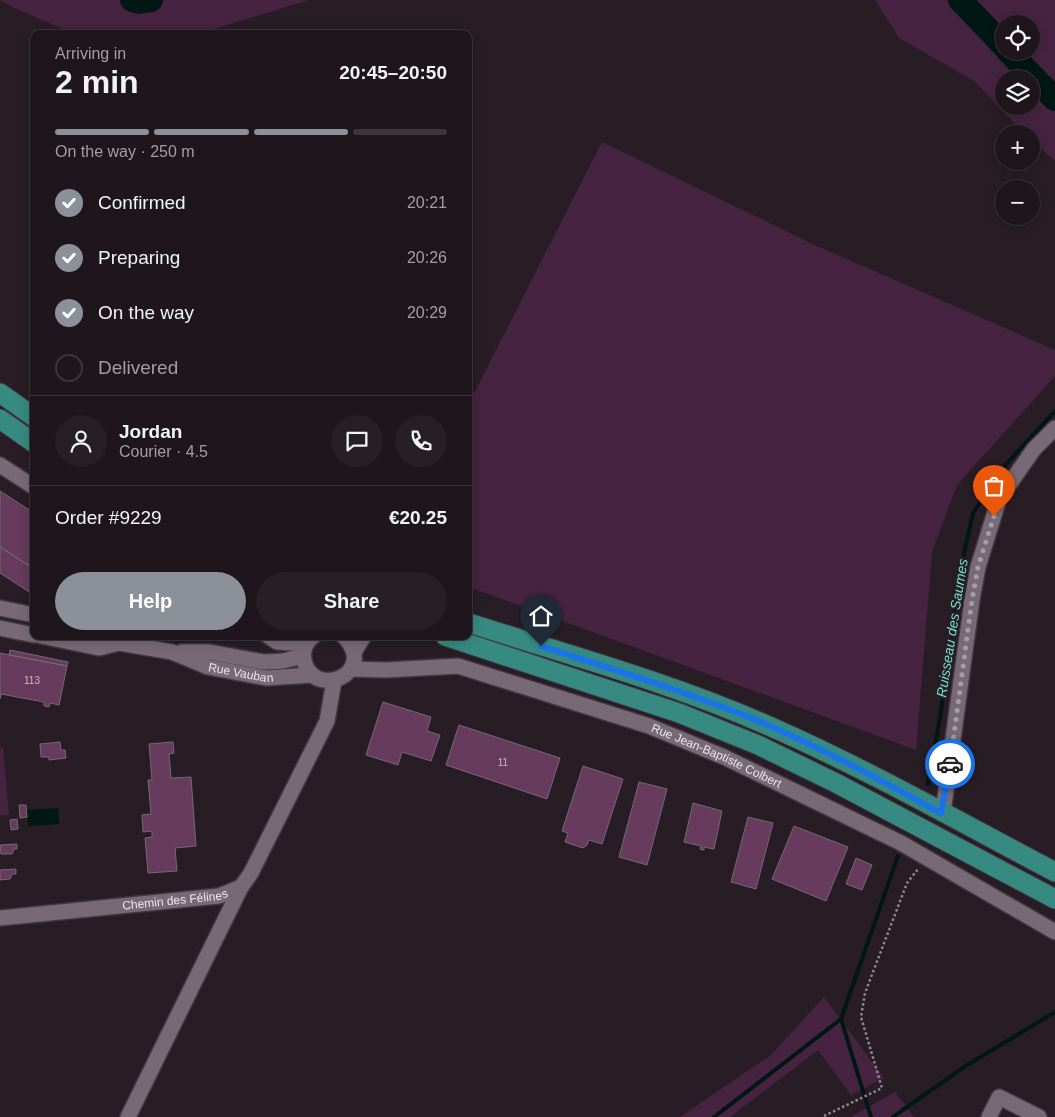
<!DOCTYPE html>
<meta charset="utf-8">
<style>
:root{--surface:#1e161c;--page:#261f25;--text:#f1f3f6;--muted:#a19fa3;--line:#3c353b;--accent:#8c9099}
body{margin:0;font-family:Arial,sans-serif;background:var(--page);color:var(--text);height:100vh;display:flex;flex-direction:column;font-size:19px;white-space:nowrap}
*{box-sizing:border-box;margin:0}
p{font-size:16px;color:var(--muted)}
.icon{flex:none;width:28px;height:28px;fill:none;stroke:currentColor;stroke-width:2;stroke-linecap:round;stroke-linejoin:round}
.map{position:relative;flex:1;overflow:hidden}
.panel{position:absolute;left:30px;top:30px;width:442px;height:610px;display:flex;flex-direction:column;background:var(--surface);border-radius:10px;box-shadow:0 2px 12px #0003,0 0 0 1px var(--line)}
.panel>*{flex:none}
.fabs{position:absolute;left:995px;top:15px;display:grid;gap:10px}
.fabs a{display:grid;place-items:center;width:45px;height:45px;border-radius:50%;background:var(--surface);box-shadow:0 2px 12px #0003,0 0 0 1px var(--line);font-size:25px}
.pin{position:absolute;display:grid;place-items:center;width:42px;height:42px;color:#fff;margin:-51px -21px;border-radius:50% 50% 50% 0;rotate:-45deg;box-shadow:0 0 5px #0007}
.pin .icon{rotate:45deg}
.courier{position:absolute;display:grid;place-items:center;width:50px;height:50px;margin:-25px;border:4px solid #1a73e8;border-radius:50%;background:#fff;color:#222;box-shadow:0 1px 6px #0007}
.head em{font-style:normal;font-weight:700}
.head div{display:flex;flex-direction:column-reverse}
.head{display:flex;align-items:center;justify-content:space-between;height:85px;padding:0 25px}
h1{font-size:32px;font-weight:700;line-height:38px}
.bar{display:grid;grid-template-columns:repeat(4,1fr);gap:8px 5px;align-content:center;height:60px;padding:0 25px}
.bar i{height:6px;border-radius:4px;background:var(--line)}
.bar .on{background:var(--accent)}
.bar p{grid-column:span 4}
.line{display:flex;align-items:center;gap:12px;padding:0 25px;border-top:1px solid var(--line)}
.line div{flex:1}
.round{display:grid;place-items:center;flex:none;width:52px;height:52px;border-radius:26px;background:var(--page)}
ol{padding:0 25px;list-style:none}
li{display:flex;align-items:center;gap:15px;height:55px}
li p{margin-inline-start:auto}
li .icon{padding:5px;border-radius:50%;background:var(--accent);color:#fff;stroke-width:4}
li:last-child{color:var(--muted)}
li i{width:28px;height:28px;border:2px solid var(--line);border-radius:50%}
.cta{display:flex;gap:10px;margin-top:auto;padding:10px 25px}
.cta a{flex:1;height:58px;border-radius:30px;background:var(--accent);color:#fff;font-size:20px;font-weight:700;line-height:58px;text-align:center}
.cta a+a{background:var(--page);color:var(--text)}
.map>svg:first-child{display:block}
.green{fill:#462340;fill-rule:evenodd}
.water{fill:#011713}
.lines{fill:none;stroke-linecap:round;stroke-linejoin:round}
.stream{stroke:#011713;stroke-width:4}
.river{stroke:#011713;stroke-width:24}
.building{fill:#663b5e;stroke:#766973}
.minor-casing{stroke:#40383e;stroke-width:18}
.major-casing{stroke:#40383e;stroke-width:21}
.path{stroke:#8f868d;stroke-width:2.5;stroke-dasharray:2.5 2.5;stroke-linecap:butt}
.minor{stroke:#776a74;stroke-width:15}
.major{stroke:#378a81;stroke-width:19}
.done{stroke:#a79ea5;stroke-width:5;stroke-dasharray:0 9}
.route{stroke:#1a73e8;stroke-width:6}
.labels{text-anchor:middle;dominant-baseline:central;stroke-width:5;stroke-linejoin:round;paint-order:stroke}
.number-label{font-size:10px;fill:#cabac7}
.street-label{font-size:12px;fill:#ece4ea;stroke:#281d25}
.water-label{font-size:14px;font-style:italic;fill:#71e2ca;stroke:#281d25}
</style>
<div class="map">
<svg width="1055" height="1117" viewBox="0 0 1055 1117">
<rect width="100%" height="100%" fill="#281d25"/>
<path class="green" d="M 0,0 L 309,0 L 197,34 L 86,34 L 68,31 L 12,7 Z
M 875,0 L 1055,0 L 1055,161 L 1031,140 L 1031,134 L 1025,134 L 974,81 L 899,38 ZM 1004,24 L 1031,24 L 1031,51 L 1004,51 ZM 1004,79 L 1031,79 L 1031,106 L 1004,106 Z
M 602,142 L 817,246 L 1055,350 L 1055,376 L 957,485 L 932,552 L 916,750 L 469,587 L 469,403 Z
M 0,748 L 3,748 L 9,815 L 0,815 Z
M 824,997 L 884,1078 L 851,1095 L 818,1050 L 730,1117 L 680,1117 L 771,1055 Z
M 895,1092 L 914,1117 L 852,1117 L 852,1116 Z"/>
<path class="water" d="M 58,808 L 59,824 L 28,826 L 27,810 Z"/>
<g class="lines">
<path class="stream" d="M 928,784 L 940,718 L 960,571 L 973,513 L 1000,471 L 1055,411
M 841,1019 L 871,1117
M 714,1117 L 841,1019 L 898,856
M 893,1117 L 964,1067 L 1055,1012"/>
<path class="river" d="M 132,0 L 139,2 L 151,0
M 960,0 L 1004,46
M 1008,51 L 1055,99"/>
</g>
<path class="building" d="M 0,491 L 34,513 L 34,569 L 0,547 Z
M 0,547 L 34,569 L 34,595 L 0,573 Z
M 10,650 L 68,662 L 67,666 L 9,655 Z
M 0,653 L 67,666 L 59,705 L 50,703 L 49,707 L 44,706 L 44,702 L 1,694 L 0,699 Z
M 383,702 L 431,717 L 427,731 L 440,735 L 431,761 L 402,752 L 398,765 L 366,755 Z
M 459,725 L 560,758 L 547,799 L 446,765 Z
M 60,742 L 61,750 L 65,750 L 66,758 L 49,760 L 49,757 L 41,757 L 40,744 Z
M 173,742 L 174,753 L 169,754 L 171,778 L 191,777 L 196,846 L 175,848 L 177,871 L 148,873 L 145,838 L 152,837 L 152,831 L 143,832 L 142,815 L 151,814 L 148,780 L 152,780 L 149,744 Z
M 583,766 L 623,779 L 602,844 L 589,840 L 587,845 L 583,848 L 565,842 L 568,833 L 562,831 Z
M 639,782 L 667,789 L 647,865 L 619,857 Z
M 693,803 L 722,811 L 714,849 L 704,847 L 704,850 L 700,849 L 701,846 L 684,842 Z
M 19,805 L 26,805 L 27,817 L 20,818 Z
M 748,817 L 773,823 L 756,889 L 731,882 Z
M 17,819 L 18,829 L 11,830 L 10,820 Z
M 794,826 L 848,847 L 826,901 L 772,879 Z
M 17,844 L 17,849 L 14,849 L 12,854 L 1,854 L 0,845 Z
M 856,858 L 872,865 L 862,890 L 846,884 Z
M 16,869 L 16,874 L 12,874 L 10,879 L 0,880 L 0,870 Z"/>
<g class="lines">
<defs>
<g id="minor">
<path d="M 0,465 L 34,487"/>
<path d="M 0,608 L 34,615"/>
<path d="M 0,628 L 34,635"/>
<path id="s1" d="M 41,636 L 99,648 L 119,643 L 172,652 L 208,667 L 266,678 L 312,675"/>
<path d="M 268,636 L 277,642 L 306,644"/>
<path d="M 314,636 C 306,641 302,651 304,660 C 312,697 366,678 352,648 C 349,643 348,639 343,636"/>
<path d="M 181,652 L 210,652 L 264,662 L 283,661 L 303,656"/>
<path d="M 354,652 L 364,636"/>
<path id="s2" d="M 351,669 L 386,670 L 458,666 L 649,726 L 724,757 L 901,843 L 1055,932"/>
<path d="M 941,813 L 944,805 L 972,600 L 978,567 L 999,499 L 1034,449 L 1055,428"/>
<path id="s3" d="M 0,918 L 219,896 L 241,887 L 251,873 L 327,721 L 334,681"/>
<path d="M 128,1117 L 241,887"/>
<path d="M 989,1117 L 999,1097 L 1039,1117"/>
</g>
<path id="major" d="M 0,393 L 34,417
M 0,419 L 34,443
M 469,623 C 569,655 672,683 769,726 C 867,769 960,822 1055,872
M 445,636 L 679,713 L 758,745 L 836,783 L 1055,899"/>
</defs>
<use href="#minor" class="minor-casing"/>
<use href="#major" class="major-casing"/>
<path class="path" d="M 824,1116 L 882,1088 L 861,1017 L 865,993 L 907,883 L 918,869"/>
<use href="#minor" class="minor"/>
<use href="#major" class="major"/>
</g>
<g class="lines">
<path class="done" d="M 950,764 L 972,600 L 978,567 L 994,516"/>
<path class="route" d="M 541,646 C 618,671 694,694 768,725 C 827,751 884,782 941,813 L 950,764"/>
</g>
<g class="labels">
<g class="number-label">
<text x="32" y="680">113</text>
<text x="503" y="762">11</text>
</g>
<g class="street-label">
<text stroke="none"><textPath href="#s1" startOffset="206">Rue Vauban</textPath></text>
<text stroke="none"><textPath href="#s2" startOffset="381">Rue Jean-Baptiste Colbert</textPath></text>
<text stroke="none"><textPath href="#s3" startOffset="176">Chemin des Félines</textPath></text>
</g>
<g class="water-label">
<text transform="translate(952 628) rotate(-81)">Ruisseau des Saumes</text>
</g>
</g>
</svg>
<div class="fabs">
<a><svg class="icon" aria-label="locate" viewBox="0 0 24 24"><circle cx="12" cy="12" r="6"/><path d="M12 2v4M12 18v4M2 12h4M18 12h4"/></svg></a>
<a><svg class="icon" aria-label="layers" viewBox="0 0 24 24"><path d="M12 4l9 5-9 5-9-5zM3 14l9 5 9-5"/></svg></a>
<a>+</a>
<a>−</a>
</div>
<div class="pin" style="left:994px;top:516px;background:#ea580c"><svg class="icon" aria-label="bag" viewBox="0 0 24 24"><path d="M5 8h14l-1 12H6zM9 8a3 3 0 0 1 6 0"/></svg></div>
<div class="pin" style="left:541px;top:646px;background:#1f2937"><svg class="icon" aria-label="home" viewBox="0 0 24 24"><path d="M3 11l9-7 9 7M6 9v11h12V9"/></svg></div>
<div class="courier" style="left:950px;top:764px"><svg class="icon" aria-label="car" viewBox="0 0 24 24"><path d="M5 17H2v-5l4-1 3-4h7l3 4 3 1v5h-3M9 17h6M6 11h13"/><circle cx="7" cy="17" r="2"/><circle cx="17" cy="17" r="2"/></svg></div>
<section class="panel">
<div class="head"><div><h1>2 min</h1><p>Arriving in</p></div><em>20:45–20:50</em></div>
<div class="bar"><i class="on"></i><i class="on"></i><i class="on"></i><i></i><p>On the way · 250 m</p></div>
<ol>
<li><svg class="icon" aria-label="check" viewBox="0 0 24 24"><path d="M5 12l5 5 9-10"/></svg>Confirmed<p>20:21</p></li>
<li><svg class="icon" aria-label="check" viewBox="0 0 24 24"><path d="M5 12l5 5 9-10"/></svg>Preparing<p>20:26</p></li>
<li><svg class="icon" aria-label="check" viewBox="0 0 24 24"><path d="M5 12l5 5 9-10"/></svg>On the way<p>20:29</p></li>
<li><i></i>Delivered</li>
</ol>
<div class="line" style="height:90px"><a class="round"><svg class="icon" aria-label="person" viewBox="0 0 24 24"><circle cx="12" cy="8" r="4"/><path d="M4 21q1-7 8-7t8 7"/></svg></a><div><b>Jordan</b><p>Courier · 4.5</p></div><a class="round"><svg class="icon" aria-label="chat" viewBox="0 0 24 24"><path d="M4 5h16v11H9l-5 4z"/></svg></a><a class="round"><svg class="icon" aria-label="phone" viewBox="0 0 24 24"><path d="M5 4h4l2 5-3 2q2 4 5 5l2-3 5 2v4C11 20 4 13 5 4z"/></svg></a></div>
<div class="line" style="height:65px"><div>Order #9229</div><b>€20.25</b></div>
<div class="cta"><a>Help</a><a>Share</a></div>
</section>
</div>
